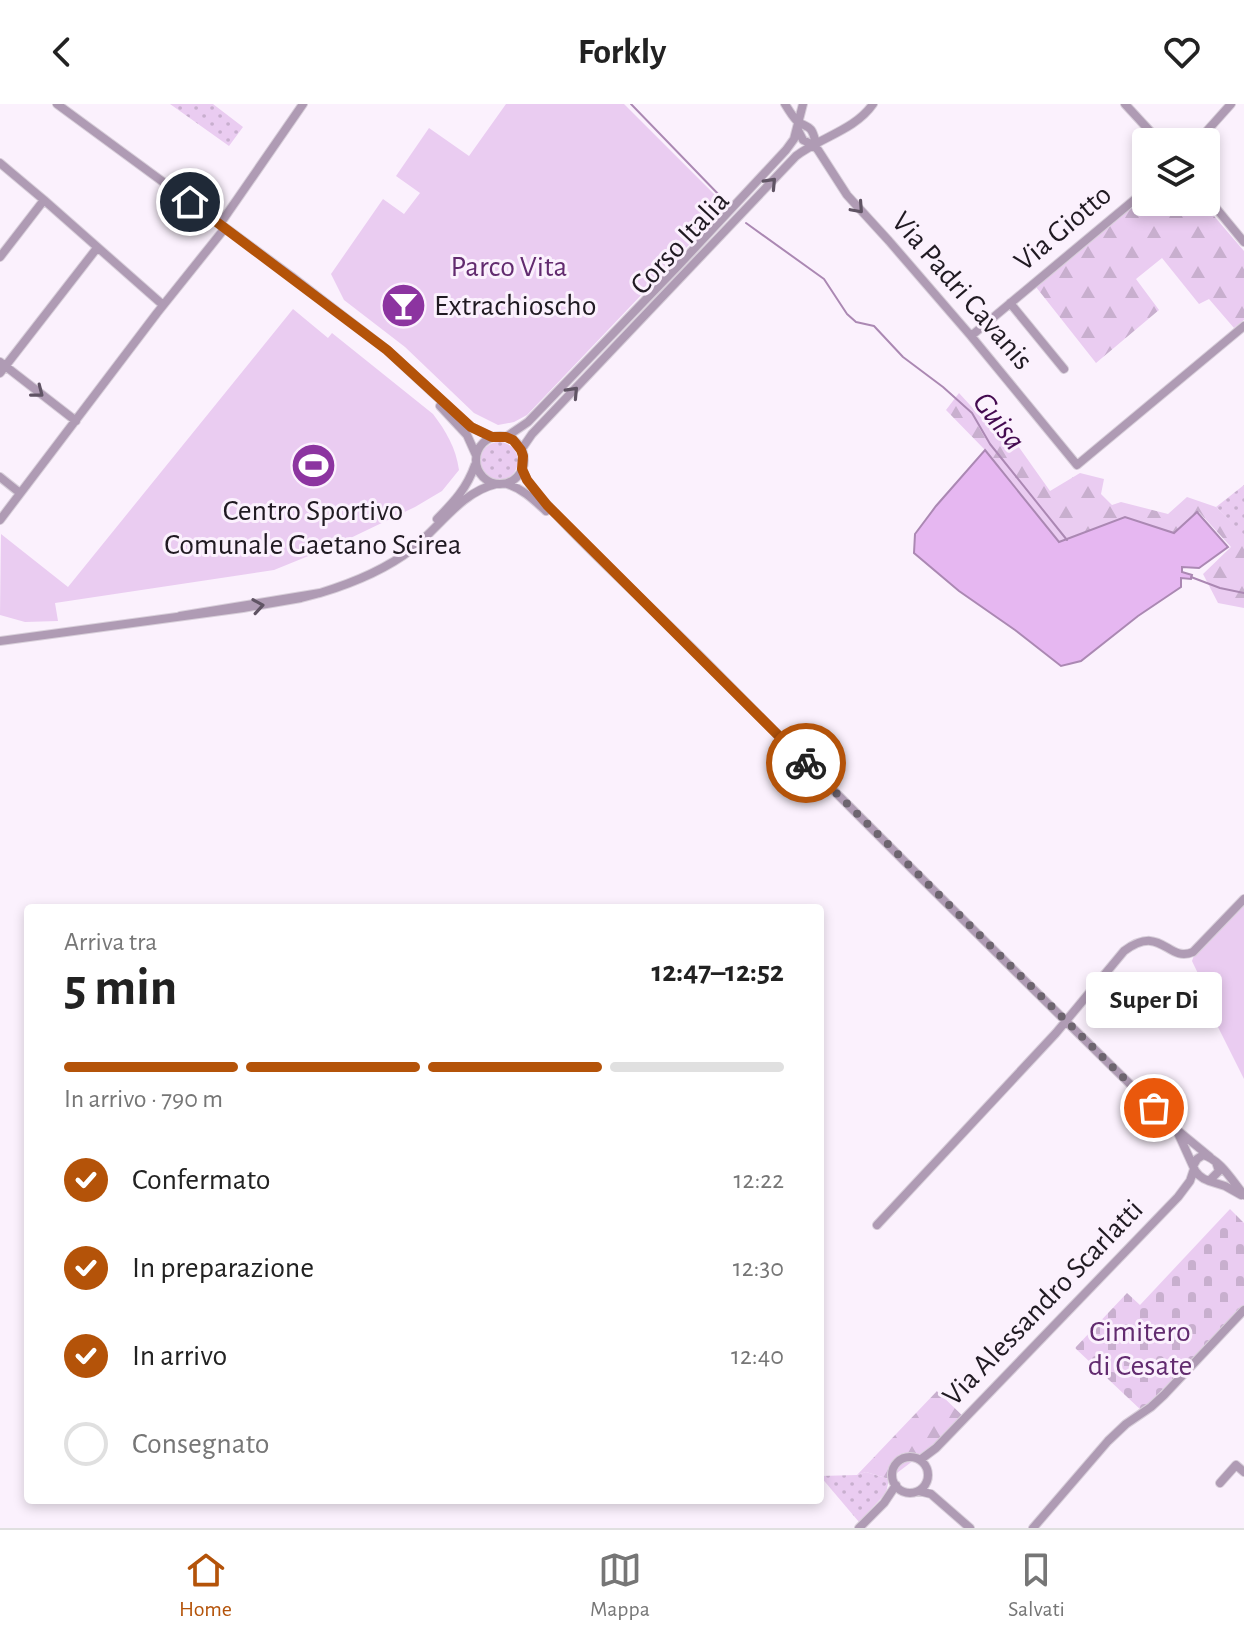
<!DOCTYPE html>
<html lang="it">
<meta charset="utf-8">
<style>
:root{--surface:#fff;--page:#f2f2f2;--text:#222;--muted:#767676;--line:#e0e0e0;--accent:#b45309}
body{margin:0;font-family:"Alegreya Sans",sans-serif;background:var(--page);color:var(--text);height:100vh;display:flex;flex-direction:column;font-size:30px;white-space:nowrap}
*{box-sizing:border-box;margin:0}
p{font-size:26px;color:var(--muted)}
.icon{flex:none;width:44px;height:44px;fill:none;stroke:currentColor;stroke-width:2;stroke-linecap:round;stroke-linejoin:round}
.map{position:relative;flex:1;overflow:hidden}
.drawer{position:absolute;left:24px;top:800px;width:800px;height:600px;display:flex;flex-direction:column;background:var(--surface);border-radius:8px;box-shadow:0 4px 12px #0003}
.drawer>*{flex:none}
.fabs{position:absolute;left:1132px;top:24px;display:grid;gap:16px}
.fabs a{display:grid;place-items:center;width:88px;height:88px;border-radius:8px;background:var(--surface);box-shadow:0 4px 12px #0003;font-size:40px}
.pin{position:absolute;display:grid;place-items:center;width:68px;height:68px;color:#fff;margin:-34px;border:4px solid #fff;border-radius:50%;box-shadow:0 2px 8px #0007}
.courier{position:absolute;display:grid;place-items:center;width:80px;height:80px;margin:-40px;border:6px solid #b45309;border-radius:50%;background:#fff;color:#222;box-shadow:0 2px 10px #0007}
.bubble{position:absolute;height:56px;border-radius:8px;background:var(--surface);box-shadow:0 4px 12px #0003;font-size:26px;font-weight:700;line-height:56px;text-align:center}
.overview em{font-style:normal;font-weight:700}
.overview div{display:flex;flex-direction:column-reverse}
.overview{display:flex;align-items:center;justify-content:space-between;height:136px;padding:0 40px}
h1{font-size:52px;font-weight:700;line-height:60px}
.bar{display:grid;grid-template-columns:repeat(4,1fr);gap:12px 8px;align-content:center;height:96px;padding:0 40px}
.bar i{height:10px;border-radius:6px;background:var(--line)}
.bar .selected{background:var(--accent)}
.bar p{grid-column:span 4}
ol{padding:0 40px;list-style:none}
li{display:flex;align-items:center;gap:24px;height:88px}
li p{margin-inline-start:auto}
li .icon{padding:8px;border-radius:50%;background:var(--accent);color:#fff;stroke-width:4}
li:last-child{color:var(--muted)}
li i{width:44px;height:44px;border:4px solid var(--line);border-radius:50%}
header{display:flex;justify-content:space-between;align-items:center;height:104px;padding:0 40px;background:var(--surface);font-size:36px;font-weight:700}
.dock{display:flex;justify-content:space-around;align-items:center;height:112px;border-top:2px solid var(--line);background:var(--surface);font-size:22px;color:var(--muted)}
.dock a{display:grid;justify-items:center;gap:4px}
.dock .selected{color:var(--accent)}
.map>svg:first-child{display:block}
.grass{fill:url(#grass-dots)}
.forest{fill:url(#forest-firs)}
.cemetery{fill:url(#cemetery-stones)}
.park{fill:#eaccf1}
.water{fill:#e6b7f1;stroke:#ab88b3;stroke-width:2}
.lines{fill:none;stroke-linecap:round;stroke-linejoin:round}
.stream{stroke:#ab88b3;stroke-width:2}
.minor-casing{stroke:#d8cfda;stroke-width:10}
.minor{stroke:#af9bb4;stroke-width:8}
.oneway{stroke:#605464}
.done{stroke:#6d656f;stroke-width:8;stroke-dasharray:0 14.4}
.route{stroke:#b45309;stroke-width:10}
.labels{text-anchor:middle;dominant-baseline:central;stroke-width:6;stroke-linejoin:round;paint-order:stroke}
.street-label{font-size:30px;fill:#201a22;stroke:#fbf1fd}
.park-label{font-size:30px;fill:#622b6f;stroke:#fbf1fd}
.poi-label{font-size:30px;fill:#201a22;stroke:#fbf1fd;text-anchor:start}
.water-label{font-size:32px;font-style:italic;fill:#440a50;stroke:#fbf1fd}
</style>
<header><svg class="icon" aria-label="back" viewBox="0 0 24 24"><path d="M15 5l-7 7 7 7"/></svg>Forkly<svg class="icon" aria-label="heart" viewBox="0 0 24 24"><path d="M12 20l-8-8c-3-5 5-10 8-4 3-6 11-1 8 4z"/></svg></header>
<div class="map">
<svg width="1244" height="1424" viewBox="0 0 1244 1424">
<defs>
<pattern id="grass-dots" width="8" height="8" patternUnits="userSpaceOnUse" patternTransform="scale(2)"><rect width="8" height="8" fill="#eaccf1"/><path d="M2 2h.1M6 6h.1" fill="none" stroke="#c8afce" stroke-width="1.8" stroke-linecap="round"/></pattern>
<pattern id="forest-firs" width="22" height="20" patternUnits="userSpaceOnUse" patternTransform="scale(2)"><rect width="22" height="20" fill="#eaccf1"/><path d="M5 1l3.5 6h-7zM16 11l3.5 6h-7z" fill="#c8afce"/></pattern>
<pattern id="cemetery-stones" width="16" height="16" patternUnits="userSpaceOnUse" patternTransform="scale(2)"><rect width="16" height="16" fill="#eaccf1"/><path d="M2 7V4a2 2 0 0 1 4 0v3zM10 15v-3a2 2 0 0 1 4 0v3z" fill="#c8afce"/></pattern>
</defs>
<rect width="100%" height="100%" fill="#fbf1fd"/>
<path class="grass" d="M 170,0 L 213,0 L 243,23 L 229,42 Z
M480 357a19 19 0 1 1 38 0a19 19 0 1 1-38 0Z
M 1244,381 L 1244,431 L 1243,431 L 1216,403 Z
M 866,1368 L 889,1375 L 886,1389 L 859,1418 L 820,1372 L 857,1371 Z"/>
<path class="forest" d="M 1146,92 L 1146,98 L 1202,98 L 1244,147 L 1244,216 L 1234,224 L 1209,195 L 1199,200 L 1162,154 L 1136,175 L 1159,206 L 1096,259 L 1036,183 Z
M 959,289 L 981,313 L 992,305 L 1050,387 L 1080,369 L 1104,375 L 1101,390 L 1112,401 L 1121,398 L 1168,410 L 1187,393 L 1216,403 L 1244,431 L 1244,504 L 1218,499 L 1203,470 L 1231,443 L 1199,408 L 1174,429 L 1125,413 L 1059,439 L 985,346 L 946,306 Z
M 937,1287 L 967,1316 L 889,1375 L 866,1368 L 857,1371 Z"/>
<path class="cemetery" d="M 1230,1105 L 1244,1119 L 1244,1203 L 1187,1263 L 1185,1262 L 1142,1307 L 1075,1244 L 1127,1189 L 1140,1201 Z"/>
<path class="park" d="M 506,0 L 624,0 L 726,102 L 527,311 L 514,318 L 498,321 L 474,309 L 405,243 L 344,196 L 331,170 L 383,95 L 404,110 L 420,89 L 396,72 L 429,24 L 469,52 Z
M 293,205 L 328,234 L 332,229 L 433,310 C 446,327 456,344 459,366 L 442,387 L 415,403 L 338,440 L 274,466 L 55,499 L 58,517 L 25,518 L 0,511 L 1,430 L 68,483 Z
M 1244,799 L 1244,975 L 1209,905 L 1218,897 L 1203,880 L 1192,857 L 1194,851 Z"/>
<path class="water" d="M 985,346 L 1059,438 L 1125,413 L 1174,429 L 1197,408 L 1228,443 L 1199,464 L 1182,463 L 1182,468 L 1192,471 L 1191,475 L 1181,474 L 1181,483 L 1138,512 L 1081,557 L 1061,562 L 1015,526 L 959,487 L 914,449 L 915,430 L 936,402 Z"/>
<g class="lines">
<path class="stream" d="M 631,0 L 723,95
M 746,119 L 824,175 L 847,210 L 856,218 L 874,222 L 903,253 L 943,283 L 972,309 L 990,340 L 1067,436
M 1191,473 L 1220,484 L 1244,489"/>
<defs>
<path id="minor" d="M 57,0 L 291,172 L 387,246 L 460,314 L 471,323 L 492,333
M 785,0 C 788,5 793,13 797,17 C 808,25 811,20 815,36 L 813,41
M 1125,0 L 1160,38
M 797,24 L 803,36 L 813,41 L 818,46 L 847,91 L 889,137 L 971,232 L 1077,361 L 1244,222
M 1197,38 L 1231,0
M 0,59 L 44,96 L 163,201
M 1206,92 L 1244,138
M 220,120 L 303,0
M 0,153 L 44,96
M 1010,199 L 1064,265
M 971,232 L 1146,86
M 0,258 L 76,317
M 0,269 L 97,144
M 440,302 L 467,331 L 476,351
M476 356a24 24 0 1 1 48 0a24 24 0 1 1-48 0Z
M 506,333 L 528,318 L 678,162 L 786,46 L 794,35 L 803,0
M 521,346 L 532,330 L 796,52 C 821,33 855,26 873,0
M 522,365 L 527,376 L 534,386 C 589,449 652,503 710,562 C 864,718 1019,872 1176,1025 L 1210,1053
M 0,373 L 20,389
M 507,380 C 523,385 534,396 546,407
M 437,415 C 454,398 467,384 475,361
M 0,416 L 157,209 L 225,124
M 320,489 C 353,479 385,466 412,445 C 439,424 461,388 496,380
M 0,537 L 243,504 L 301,494 L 320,489 L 180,512
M 1178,1029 L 1193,1062
M 1216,1058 L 1219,1067 L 1209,1077 C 1202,1075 1195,1069 1193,1062 L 1197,1055 L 1203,1051 C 1220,1055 1233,1078 1244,1091
M 1209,1077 L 1225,1082 L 1241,1091
M 877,1121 L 1056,929 L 1124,847 C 1162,819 1167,859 1193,848 L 1244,795
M892 1371a18 18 0 1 1 36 0a18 18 0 1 1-36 0Z
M 920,1356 L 936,1344 L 1178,1093 L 1190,1077 L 1194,1065
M 1220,1379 L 1236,1361 L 1244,1368
M 919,1387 L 931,1390 L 970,1424
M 859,1424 L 884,1399 L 896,1381
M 1033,1424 L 1108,1337 L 1126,1320 L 1151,1303 L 1164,1291 L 1244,1206"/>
</defs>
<use href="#minor" class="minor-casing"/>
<use href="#minor" class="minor"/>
</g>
<defs><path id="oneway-chevron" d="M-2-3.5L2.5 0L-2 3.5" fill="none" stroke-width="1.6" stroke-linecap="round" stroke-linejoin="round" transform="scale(2)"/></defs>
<g class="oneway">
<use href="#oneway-chevron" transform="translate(771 79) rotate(-47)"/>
<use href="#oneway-chevron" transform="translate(858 104) rotate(48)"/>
<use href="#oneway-chevron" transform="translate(38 288) rotate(38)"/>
<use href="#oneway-chevron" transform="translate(573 288) rotate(-47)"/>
<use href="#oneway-chevron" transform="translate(258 502) rotate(-9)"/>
</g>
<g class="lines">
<path class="done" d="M 806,659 L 1154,1004"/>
<path class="route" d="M 190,98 L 387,246 L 471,323 L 492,333 L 506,333 L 513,336 L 521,346 L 523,352 L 522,365 L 527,376 L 547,401 L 806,659"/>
</g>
<defs>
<symbol id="bar-disc" viewBox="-11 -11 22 22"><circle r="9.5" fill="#8c34a0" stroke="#fbf1fd"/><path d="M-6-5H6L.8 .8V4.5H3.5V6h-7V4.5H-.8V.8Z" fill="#fff"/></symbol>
<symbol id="stadium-disc" viewBox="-11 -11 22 22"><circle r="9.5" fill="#8c34a0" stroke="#fbf1fd"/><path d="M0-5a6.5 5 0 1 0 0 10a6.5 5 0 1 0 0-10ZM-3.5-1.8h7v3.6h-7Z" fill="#fff"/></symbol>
</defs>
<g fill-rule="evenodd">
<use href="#bar-disc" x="378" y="176" width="51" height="51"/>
<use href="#stadium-disc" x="288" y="336" width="51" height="51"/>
</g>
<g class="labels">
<g class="street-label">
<text transform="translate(1063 124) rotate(-40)">Via Giotto</text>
<text transform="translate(680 139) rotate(-47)">Corso Italia</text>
<text transform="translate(962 187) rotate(49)">Via Padri Cavanis</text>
<text transform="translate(1043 1199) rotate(-46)">Via Alessandro Scarlatti</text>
</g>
<g class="park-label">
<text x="509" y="163">Parco Vita</text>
<text x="1140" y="1228">Cimitero<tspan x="1140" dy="34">di Cesate</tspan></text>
</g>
<g class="poi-label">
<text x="434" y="202">Extrachioscho</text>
<text x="313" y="407" text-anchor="middle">Centro Sportivo<tspan x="313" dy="34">Comunale Gaetano Scirea</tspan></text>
</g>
<g class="water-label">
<text transform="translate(999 317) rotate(52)">Guisa</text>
</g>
</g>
</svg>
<div class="fabs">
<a><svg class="icon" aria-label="layers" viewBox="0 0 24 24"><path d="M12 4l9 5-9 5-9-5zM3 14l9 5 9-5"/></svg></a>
</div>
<div class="pin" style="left:1154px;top:1004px;background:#ea580c"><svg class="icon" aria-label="bag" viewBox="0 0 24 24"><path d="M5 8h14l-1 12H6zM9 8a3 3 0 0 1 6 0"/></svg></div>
<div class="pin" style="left:190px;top:98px;background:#1f2937"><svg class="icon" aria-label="home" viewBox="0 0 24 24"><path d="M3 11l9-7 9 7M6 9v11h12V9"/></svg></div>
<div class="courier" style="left:806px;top:659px"><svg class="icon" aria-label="bike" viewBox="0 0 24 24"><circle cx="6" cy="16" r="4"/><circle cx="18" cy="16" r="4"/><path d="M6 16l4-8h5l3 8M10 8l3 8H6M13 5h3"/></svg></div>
<div class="bubble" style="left:1086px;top:868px;width:136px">Super Di</div>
<section class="drawer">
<div class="overview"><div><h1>5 min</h1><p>Arriva tra</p></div><em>12:47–12:52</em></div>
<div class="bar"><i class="selected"></i><i class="selected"></i><i class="selected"></i><i></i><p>In arrivo · 790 m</p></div>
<ol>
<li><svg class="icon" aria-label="check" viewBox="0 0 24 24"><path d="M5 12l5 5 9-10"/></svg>Confermato<p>12:22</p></li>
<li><svg class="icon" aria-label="check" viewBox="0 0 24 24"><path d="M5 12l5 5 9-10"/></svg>In preparazione<p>12:30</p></li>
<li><svg class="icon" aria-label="check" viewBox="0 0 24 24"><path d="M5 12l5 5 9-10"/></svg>In arrivo<p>12:40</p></li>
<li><i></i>Consegnato</li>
</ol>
</section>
</div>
<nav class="dock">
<a class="selected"><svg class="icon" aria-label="home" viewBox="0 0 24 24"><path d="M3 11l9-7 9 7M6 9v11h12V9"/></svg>Home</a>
<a><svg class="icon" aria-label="map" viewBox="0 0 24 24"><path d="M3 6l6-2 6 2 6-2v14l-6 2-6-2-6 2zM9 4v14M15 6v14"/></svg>Mappa</a>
<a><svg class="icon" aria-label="saved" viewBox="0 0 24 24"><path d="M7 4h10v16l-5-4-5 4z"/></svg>Salvati</a>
</nav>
